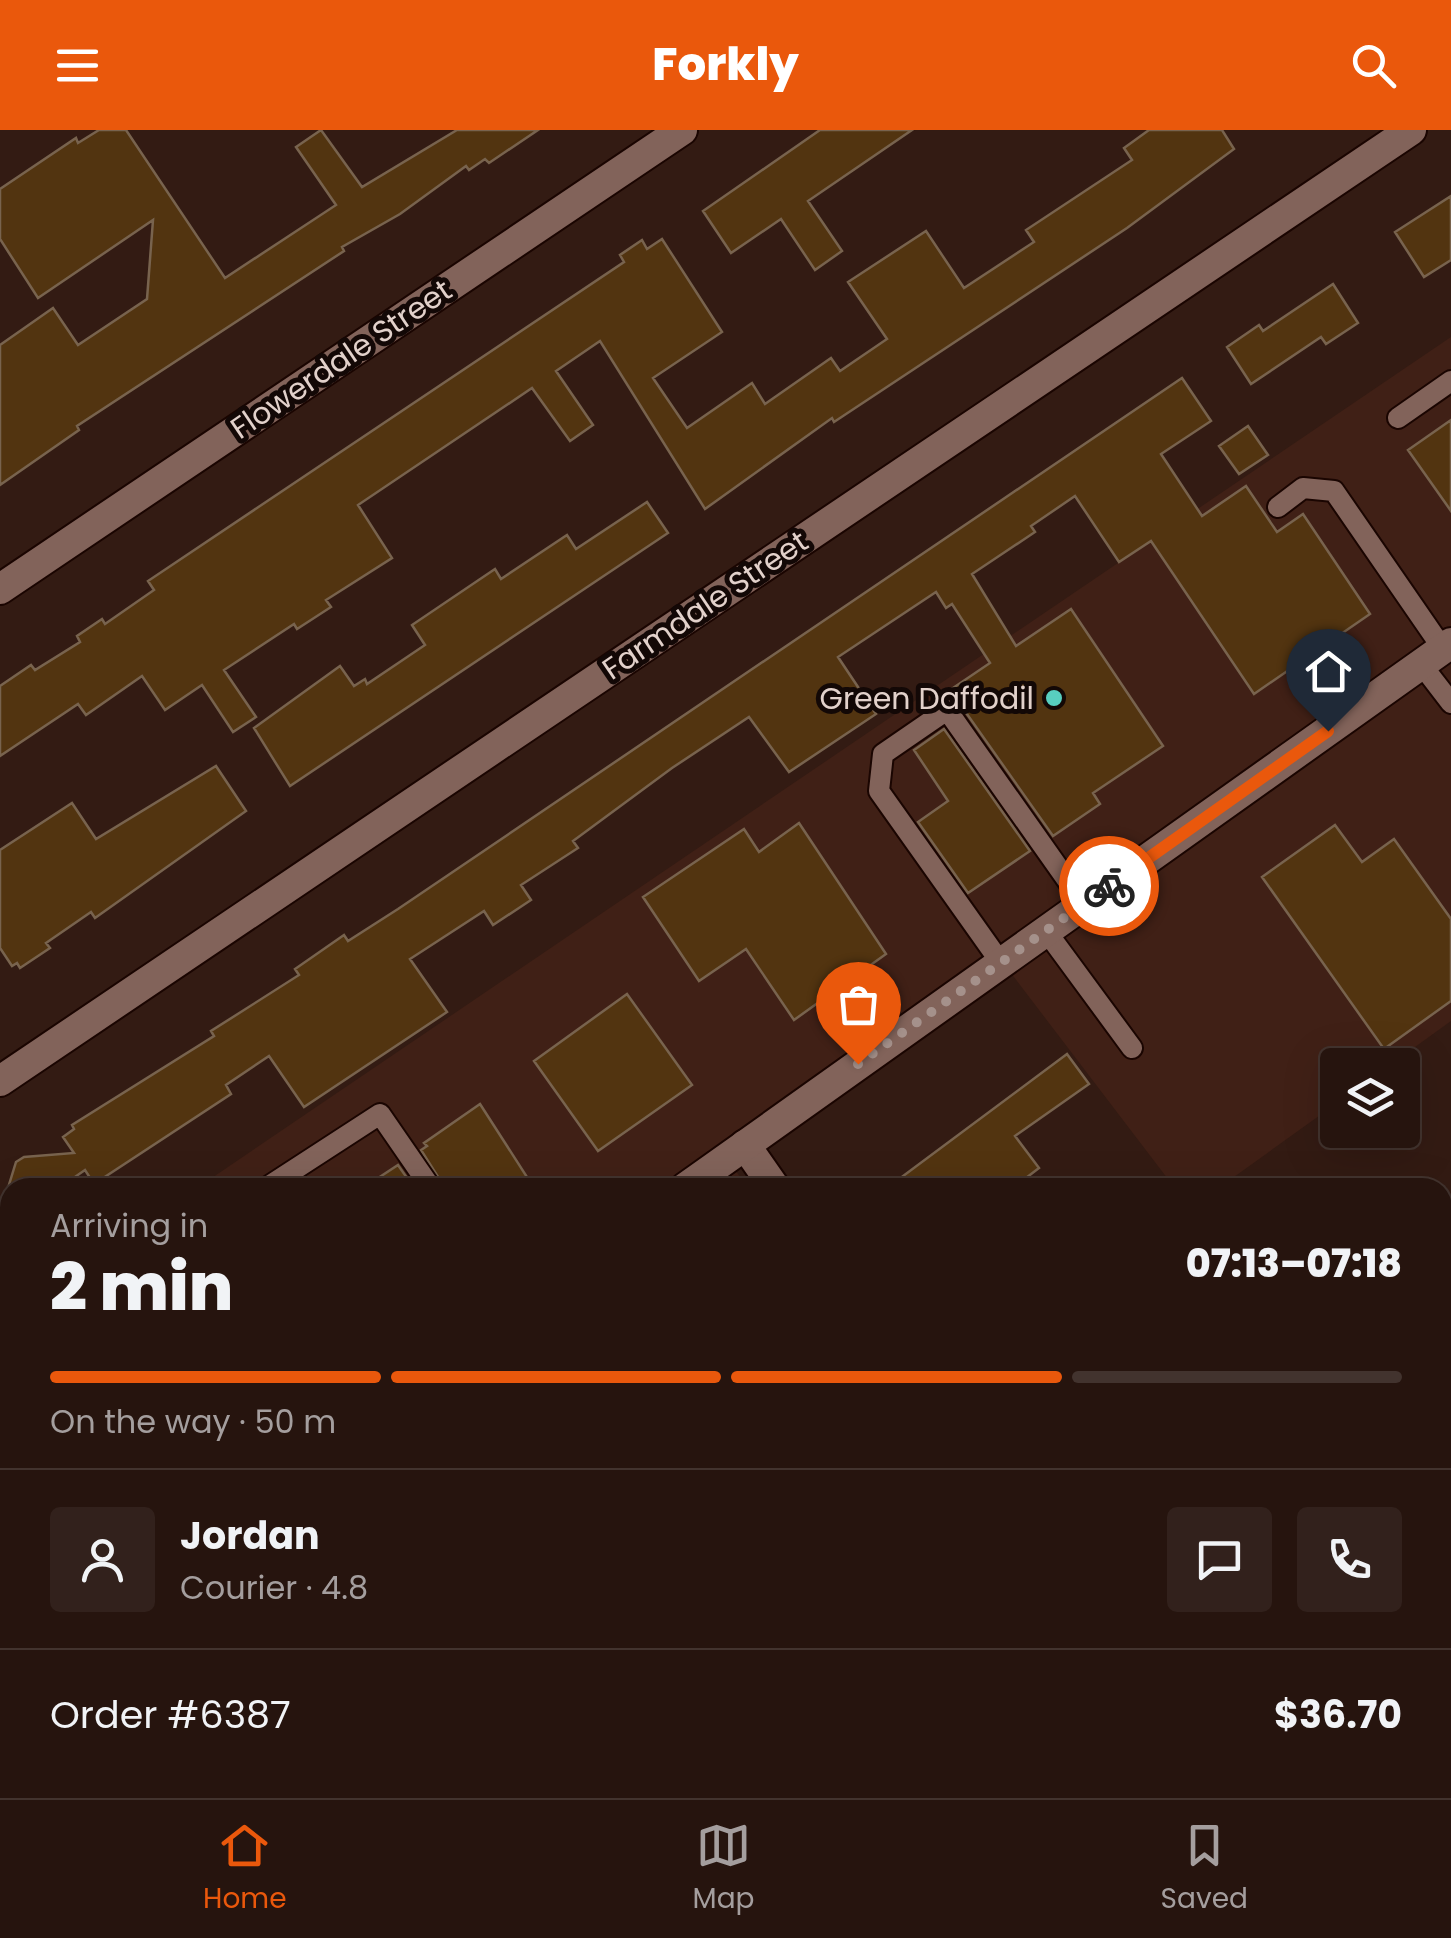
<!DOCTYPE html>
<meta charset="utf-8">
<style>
:root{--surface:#26140e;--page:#32211c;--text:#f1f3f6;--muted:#a49e9e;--line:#42332e;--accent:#ea580c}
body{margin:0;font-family:Poppins,sans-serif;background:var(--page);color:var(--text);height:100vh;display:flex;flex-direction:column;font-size:38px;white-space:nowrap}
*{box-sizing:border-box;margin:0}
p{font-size:32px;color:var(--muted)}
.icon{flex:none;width:55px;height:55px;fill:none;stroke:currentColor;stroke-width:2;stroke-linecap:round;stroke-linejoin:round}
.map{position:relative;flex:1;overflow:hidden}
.drawer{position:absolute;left:0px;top:1048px;width:1452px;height:622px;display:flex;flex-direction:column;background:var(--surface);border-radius:30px 30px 0 0;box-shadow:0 10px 40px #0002,0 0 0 2px var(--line)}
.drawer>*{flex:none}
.controls{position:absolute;left:1320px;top:918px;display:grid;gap:20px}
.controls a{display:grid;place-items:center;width:100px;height:100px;border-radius:10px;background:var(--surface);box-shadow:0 10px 40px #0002,0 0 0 2px var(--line);font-size:50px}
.pin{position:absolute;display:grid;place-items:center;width:85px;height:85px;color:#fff;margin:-102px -42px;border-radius:50% 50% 50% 0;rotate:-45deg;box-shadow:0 0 10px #0007}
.pin .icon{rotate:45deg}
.courier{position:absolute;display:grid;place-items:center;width:100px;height:100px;margin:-50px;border:8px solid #ea580c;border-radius:50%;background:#fff;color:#222;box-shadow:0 2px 12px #0007}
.overview em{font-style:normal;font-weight:800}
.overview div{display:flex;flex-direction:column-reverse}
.overview{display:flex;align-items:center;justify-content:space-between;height:170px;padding:0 50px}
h1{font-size:65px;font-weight:800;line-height:75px}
.bar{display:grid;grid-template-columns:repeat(4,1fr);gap:15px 10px;align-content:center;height:120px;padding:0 50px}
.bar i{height:12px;border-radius:8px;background:var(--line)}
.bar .current{background:var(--accent)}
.bar p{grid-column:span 4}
.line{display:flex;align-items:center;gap:25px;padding:0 50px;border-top:2px solid var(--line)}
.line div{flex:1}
.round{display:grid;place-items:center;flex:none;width:105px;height:105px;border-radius:10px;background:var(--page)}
header{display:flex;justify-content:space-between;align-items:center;height:130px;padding:0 50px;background:var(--accent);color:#fff;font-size:45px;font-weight:800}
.menu{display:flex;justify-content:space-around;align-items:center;height:140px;border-top:2px solid var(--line);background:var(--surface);font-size:28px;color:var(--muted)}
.menu a{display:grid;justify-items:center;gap:5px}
.menu .current{color:var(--accent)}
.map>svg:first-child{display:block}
.built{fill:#402016}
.building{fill:#523410;stroke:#78634e;stroke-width:2.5}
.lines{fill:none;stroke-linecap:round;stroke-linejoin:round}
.lane-casing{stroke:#1a0501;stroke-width:24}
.street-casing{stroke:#1a0501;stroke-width:34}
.secondary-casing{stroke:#1a0501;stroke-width:34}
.lane{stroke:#82635a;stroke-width:20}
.street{stroke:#82635a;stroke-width:30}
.secondary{stroke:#82635a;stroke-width:30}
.done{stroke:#a5918b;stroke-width:10;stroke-dasharray:0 18}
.route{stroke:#ea580c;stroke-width:12}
.poi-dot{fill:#58cebf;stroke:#130806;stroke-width:4}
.labels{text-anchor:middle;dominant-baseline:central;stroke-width:10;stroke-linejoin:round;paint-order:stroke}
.street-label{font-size:30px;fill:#e2d1cb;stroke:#130806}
.poi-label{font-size:30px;fill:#e2d1cb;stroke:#130806;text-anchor:end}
</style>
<header><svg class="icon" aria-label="menu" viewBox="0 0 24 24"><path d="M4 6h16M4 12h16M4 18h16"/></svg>Forkly<svg class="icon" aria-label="search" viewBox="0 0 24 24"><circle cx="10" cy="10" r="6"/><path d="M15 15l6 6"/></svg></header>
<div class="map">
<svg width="1451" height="1668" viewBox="0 0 1451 1668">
<rect width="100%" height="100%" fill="#331b13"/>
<path class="built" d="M 1451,207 L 1451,891 L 1390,935 L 1338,935 L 1337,973 L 1220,1057 L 1174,1057 L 1004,834 L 724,1026 L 748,1057 L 197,1058 Z
M 10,1183 L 10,1660 L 243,1660 L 232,1668 L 0,1668 L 0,1190 Z"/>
<path class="building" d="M 99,0 L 126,0 L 225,148 L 336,75 L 296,17 L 321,0 L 362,57 L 457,0 L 538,0 L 489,33 L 485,29 L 469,40 L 466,36 L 400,84 L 342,117 L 344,121 L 77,296 L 79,300 L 0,355 L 0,215 L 53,178 L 78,215 L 147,169 L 153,90 L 38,168 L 0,109 L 0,59 L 76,8 L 78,13 Z
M 820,0 L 912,0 L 808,71 L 842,121 L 815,140 L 781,89 L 731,123 L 703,81 Z
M 1149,0 L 1222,0 L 1234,19 L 1127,98 L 834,292 L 832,288 L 705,379 L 600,211 L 556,241 L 593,295 L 570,311 L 532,258 L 358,375 L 392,428 L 326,470 L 331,477 L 297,499 L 294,494 L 224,540 L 256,587 L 233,602 L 202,555 L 165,580 L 142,546 L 86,585 L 78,574 L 0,626 L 0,556 L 31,535 L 35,540 L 80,512 L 77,506 L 102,489 L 105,494 L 154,460 L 148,451 L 624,132 L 620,125 L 642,110 L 647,119 L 662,109 L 722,202 L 653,248 L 687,298 L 752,253 L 765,274 L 831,228 L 840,241 L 887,209 L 848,152 L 926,101 L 964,158 L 1034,112 L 1026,100 L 1132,30 L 1124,18 Z
M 1451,66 L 1451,130 L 1424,147 L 1395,102 Z
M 1333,154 L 1358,193 L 1326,214 L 1321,207 L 1251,254 L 1227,217 L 1259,195 L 1263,201 Z
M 1182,248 L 1211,291 L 1161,324 L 1202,386 L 1246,356 L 1277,402 L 1303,384 L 1370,484 L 1254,564 L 1151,411 L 1119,432 L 1075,366 L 1031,396 L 1035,402 L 972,444 L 1016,516 L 1071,479 L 1163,616 L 1093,663 L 1100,674 L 1053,706 L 950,560 L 990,533 L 952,474 L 946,478 L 936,462 L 838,527 L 876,584 L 789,642 L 749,587 L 672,638 L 573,711 L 578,718 L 521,755 L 531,770 L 493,795 L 484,781 L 410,829 L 447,882 L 304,977 L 269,926 L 226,955 L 231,964 L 94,1054 L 85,1040 L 59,1058 L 8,1058 L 16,1032 L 24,1027 L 74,1023 L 63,1007 L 74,999 L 72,995 L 214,906 L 211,901 L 299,845 L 295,839 L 344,805 L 348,811 L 398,779 Z
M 1451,290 L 1451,381 L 1408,320 Z
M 1248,296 L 1268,325 L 1239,344 L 1219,316 Z
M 647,372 L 668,403 L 290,656 L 254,598 L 340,536 L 354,556 L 365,549 L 367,554 L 425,515 L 412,495 L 495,439 L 501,449 L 567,405 L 576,419 Z
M 944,599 L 1030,721 L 968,763 L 918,692 L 948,671 L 914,620 Z
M 216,636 L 246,681 L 95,788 L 91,782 L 46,813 L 50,818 L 20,838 L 17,833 L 12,836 L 0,818 L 0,720 L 72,673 L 96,709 Z
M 799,693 L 886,824 L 794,890 L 746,819 L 699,851 L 643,767 L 744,699 L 759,722 Z
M 1335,695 L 1362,732 L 1394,709 L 1451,789 L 1451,871 L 1384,919 L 1262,747 Z
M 627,864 L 692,955 L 598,1021 L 534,931 Z
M 1067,924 L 1089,954 L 1015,1006 L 1039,1038 L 1013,1058 L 887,1058 Z
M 480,974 L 534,1058 L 445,1058 L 421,1020 L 427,1016 L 424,1013 Z
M 398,1035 L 414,1058 L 363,1058 Z"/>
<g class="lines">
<defs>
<path id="lane" d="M 1398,288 L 1451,251
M 1278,377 L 1303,358 L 1334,361 L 1443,519
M 1421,534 L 1451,573
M 1046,801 L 1132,918
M 1001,833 L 879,661 L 883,624 L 947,580 L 1084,774
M 266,1058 L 380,984 L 431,1058
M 189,1668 L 199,1660"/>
<path id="street" d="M 0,459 L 682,0
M 0,951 L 1411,0
M 745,1015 L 775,1058
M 1442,1323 L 1451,1316
M 635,1660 L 642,1668
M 1246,1660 L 1252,1668"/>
<path id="secondary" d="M 685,1058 L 1451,513
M 0,1550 L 10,1542"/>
</defs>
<use href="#lane" class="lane-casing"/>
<use href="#street" class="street-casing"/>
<use href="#secondary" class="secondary-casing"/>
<use href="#lane" class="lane"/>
<use href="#street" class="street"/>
<use href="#secondary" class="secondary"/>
</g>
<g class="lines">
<path class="done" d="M 858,934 L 1109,756"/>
<path class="route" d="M 1109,756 L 1328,601"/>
</g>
<circle class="poi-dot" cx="1054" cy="568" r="10"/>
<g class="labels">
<g class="street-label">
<text transform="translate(341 229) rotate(-34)">Flowerdale Street</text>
<text transform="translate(705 475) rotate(-34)">Farmdale Street</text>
</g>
<g class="poi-label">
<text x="1034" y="568">Green Daffodil</text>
</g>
</g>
</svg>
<div class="controls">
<a><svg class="icon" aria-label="layers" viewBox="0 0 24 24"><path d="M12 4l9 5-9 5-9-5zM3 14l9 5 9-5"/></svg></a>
</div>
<div class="pin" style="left:858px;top:934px;background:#ea580c"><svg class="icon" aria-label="bag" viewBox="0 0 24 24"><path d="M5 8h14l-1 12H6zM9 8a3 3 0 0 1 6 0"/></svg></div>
<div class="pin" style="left:1328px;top:601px;background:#1f2937"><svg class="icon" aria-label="home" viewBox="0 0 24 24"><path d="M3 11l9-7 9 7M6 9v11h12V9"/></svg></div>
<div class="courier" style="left:1109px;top:756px"><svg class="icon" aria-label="bike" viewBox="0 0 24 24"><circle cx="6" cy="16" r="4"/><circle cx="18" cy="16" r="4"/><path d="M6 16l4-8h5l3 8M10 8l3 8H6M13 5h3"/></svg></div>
<section class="drawer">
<div class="overview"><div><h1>2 min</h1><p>Arriving in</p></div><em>07:13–07:18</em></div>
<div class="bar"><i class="current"></i><i class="current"></i><i class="current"></i><i></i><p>On the way · 50 m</p></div>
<div class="line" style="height:180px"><a class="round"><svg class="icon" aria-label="person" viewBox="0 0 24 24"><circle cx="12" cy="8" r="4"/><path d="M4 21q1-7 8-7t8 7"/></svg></a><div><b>Jordan</b><p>Courier · 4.8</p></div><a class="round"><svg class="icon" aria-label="chat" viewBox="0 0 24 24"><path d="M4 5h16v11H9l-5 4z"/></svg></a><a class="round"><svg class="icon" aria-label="phone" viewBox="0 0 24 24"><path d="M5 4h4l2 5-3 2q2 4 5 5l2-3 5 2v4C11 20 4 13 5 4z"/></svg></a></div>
<div class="line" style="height:130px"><div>Order #6387</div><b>$36.70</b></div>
</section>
</div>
<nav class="menu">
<a class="current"><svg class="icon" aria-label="home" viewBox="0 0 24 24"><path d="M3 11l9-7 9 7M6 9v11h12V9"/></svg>Home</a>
<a><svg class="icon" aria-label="map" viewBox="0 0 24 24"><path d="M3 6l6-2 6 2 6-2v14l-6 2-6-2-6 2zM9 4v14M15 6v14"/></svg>Map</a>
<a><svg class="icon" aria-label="saved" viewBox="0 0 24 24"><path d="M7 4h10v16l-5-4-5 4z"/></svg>Saved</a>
</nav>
